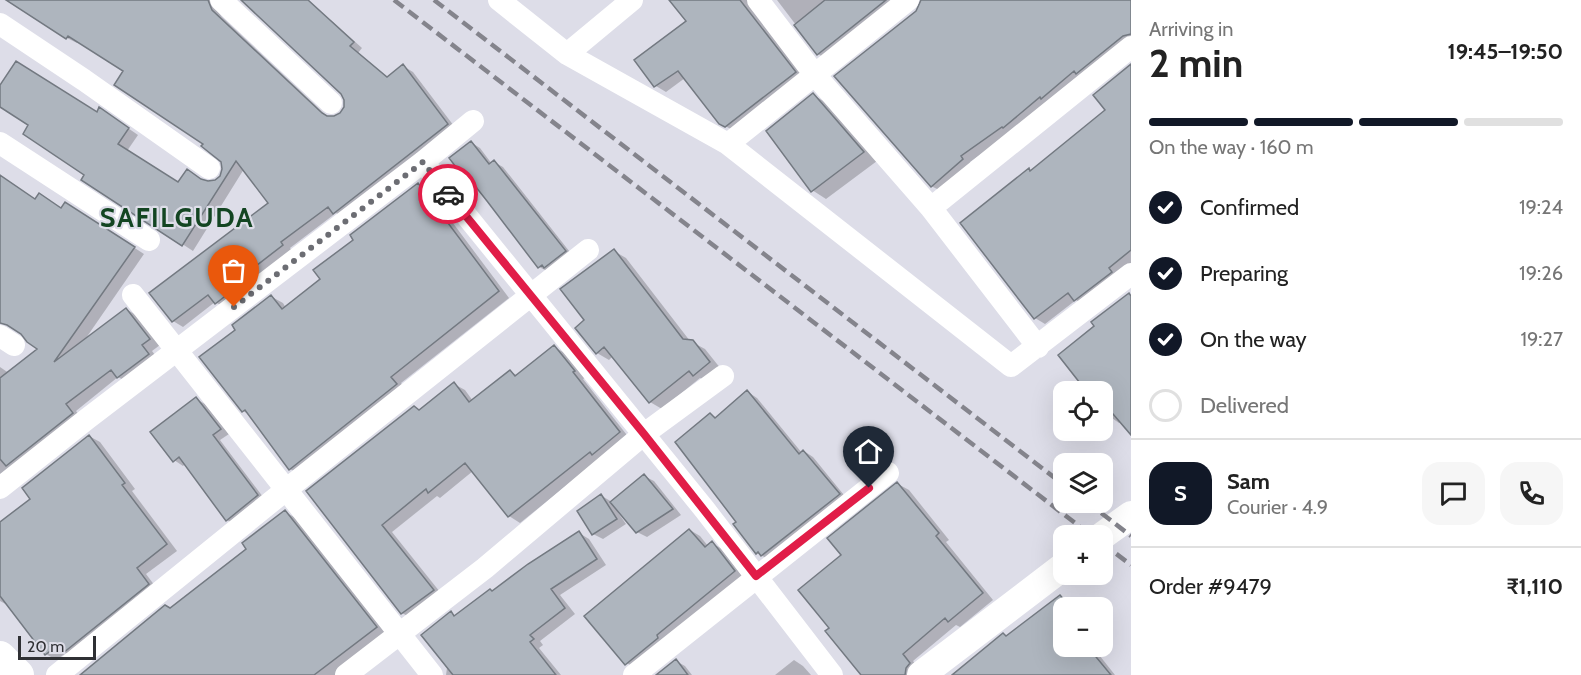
<!DOCTYPE html>
<meta charset="utf-8">
<style>
:root{--surface:#fff;--page:#f6f6f6;--text:#222;--muted:#767676;--line:#e0e0e0;--accent:#111827}
body{margin:0;font-family:Cabin,sans-serif;background:var(--page);color:var(--text);height:100vh;display:flex;flex-direction:column;font-size:22px;white-space:nowrap}
*{box-sizing:border-box;margin:0}
p{font-size:20px;color:var(--muted)}
.icon{flex:none;width:33px;height:33px;fill:none;stroke:currentColor;stroke-width:2;stroke-linecap:round;stroke-linejoin:round}
.map{position:relative;flex:1;overflow:hidden}
.drawer{display:flex;flex-direction:column;background:var(--surface);width:450px}
.drawer>*{flex:none}
.tools{position:absolute;left:1053px;top:381px;display:grid;gap:12px}
.tools a{display:grid;place-items:center;width:60px;height:60px;border-radius:12px;background:var(--surface);box-shadow:0 6px 24px #0002;font-size:30px}
.scale{position:absolute;left:18px;bottom:15px;width:78px;box-sizing:border-box;padding-left:6px;border:3px solid #2f3034;border-top:0;font-size:16px;line-height:21px;white-space:nowrap;color:#2f3034;-webkit-text-stroke:4px #dddde8;paint-order:stroke}
.pin{position:absolute;display:grid;place-items:center;width:51px;height:51px;color:#fff;margin:-62px -26px;border-radius:50% 50% 50% 0;rotate:-45deg;box-shadow:0 0 6px #0007}
.pin .icon{rotate:45deg}
.courier{position:absolute;display:grid;place-items:center;width:60px;height:60px;margin:-30px;border:4px solid #e11d48;border-radius:50%;background:#fff;color:#222;box-shadow:0 2px 8px #0007}
.summary em{font-style:normal;font-weight:700}
.summary div{display:flex;flex-direction:column-reverse}
.summary{display:flex;align-items:center;justify-content:space-between;height:102px;padding:0 18px}
h1{font-size:39px;font-weight:700;line-height:45px}
.bar{display:grid;grid-template-columns:repeat(4,1fr);gap:9px 6px;align-content:center;height:72px;padding:0 18px}
.bar i{height:8px;border-radius:4px;background:var(--line)}
.bar .active{background:var(--accent)}
.bar p{grid-column:span 4}
.line{display:flex;align-items:center;gap:15px;padding:0 18px;border-top:2px solid var(--line)}
.line div{flex:1}
.round{display:grid;place-items:center;flex:none;width:63px;height:63px;border-radius:18px;background:var(--page)}
ol{padding:0 18px;list-style:none}
li{display:flex;align-items:center;gap:18px;height:66px}
li p{margin-inline-start:auto}
li .icon{padding:6px;border-radius:50%;background:var(--accent);color:#fff;stroke-width:4}
li:last-child{color:var(--muted)}
li i{width:33px;height:33px;border:3px solid var(--line);border-radius:50%}
main{display:flex;flex:1;min-height:0}
.map>svg:first-child{display:block}
.shadow{fill:#0003}
.building{fill:#aeb5be;stroke:#737981;stroke-width:1.5}
.lines{fill:none;stroke-linecap:round;stroke-linejoin:round}
.minor{stroke:#fff;stroke-width:22}
.tertiary{stroke:#fff;stroke-width:28}
.secondary{stroke:#fff;stroke-width:32}
.rail{stroke:#84848c;stroke-width:4.5;stroke-dasharray:12 6;stroke-linecap:butt}
.done{stroke:#6c6d73;stroke-width:6;stroke-dasharray:0 10.8}
.route{stroke:#e11d48;stroke-width:8}
.labels{text-anchor:middle;dominant-baseline:central;stroke-width:4.5;stroke-linejoin:round;paint-order:stroke}
.district-label{font-size:27px;font-weight:bold;letter-spacing:1.5px;fill:#134522;stroke:#dddde8}
</style>
<main>
<div class="map">
<svg width="1131" height="675" viewBox="0 0 1131 675">
<rect width="100%" height="100%" fill="#dddde8"/>
<path class="shadow" d="M 9,0 L 219,0 L 217,10 L 222,17 L 329,118 L 342,114 L 346,106 L 345,98 L 243,0 L 304,0 L 332,21 L 362,48 L 358,53 L 388,78 L 403,66 L 413,72 L 457,130 L 344,218 L 336,213 L 290,248 L 292,251 L 226,308 L 215,302 L 183,327 L 173,321 L 270,203 L 244,169 L 193,251 L 83,179 L 86,175 L 30,125 L 0,105 L 0,88 L 109,115 L 138,135 L 127,151 L 178,184 L 216,181 L 222,176 L 224,169 L 222,161 L 205,143 L 125,71 L 78,41 L 77,43 L 67,38 Z
M 670,0 L 756,0 L 805,78 L 736,132 L 720,123 L 685,78 L 666,92 L 656,86 L 636,60 L 688,22 Z
M 777,0 L 898,0 L 828,60 L 818,54 Z
M 933,0 L 1131,0 L 1131,41 L 1013,132 L 970,162 L 972,165 L 941,191 L 931,186 Z
M 1131,79 L 1131,264 L 1086,306 L 1076,300 L 1045,324 L 1035,318 L 1031,172 L 1107,110 Z
M 813,95 L 827,103 L 877,161 L 826,199 L 812,190 Z
M 472,143 L 480,148 L 492,164 L 494,162 L 503,167 L 573,256 L 547,271 L 539,267 L 474,182 L 466,178 Z
M 0,176 L 36,200 L 62,209 L 76,210 L 144,254 L 84,341 L 126,309 L 136,315 L 160,345 L 152,351 L 159,360 L 129,383 L 118,377 L 76,411 L 82,419 L 0,484 L 0,367 L 16,378 L 40,348 L 18,330 L 1,322 Z
M 418,185 L 429,191 L 509,298 L 401,383 L 407,391 L 301,475 L 290,469 L 250,415 L 243,411 L 237,330 L 272,297 L 283,303 L 286,308 L 322,280 Z
M 614,251 L 626,258 L 690,341 L 705,349 L 721,369 L 706,381 L 700,378 L 662,409 L 650,402 L 613,356 L 609,360 L 597,353 L 586,321 Z
M 1129,295 L 1131,296 L 1131,433 L 1121,421 L 1119,423 L 1109,416 L 1102,392 L 1096,327 Z
M 554,347 L 565,353 L 585,378 L 583,379 L 630,439 L 601,458 L 520,523 L 509,516 L 473,471 L 440,498 L 437,496 L 392,532 L 444,597 L 413,619 L 402,613 L 308,492 L 420,411 L 454,384 L 465,390 L 473,401 L 510,371 L 518,376 Z
M 748,392 L 757,398 L 802,453 L 804,451 L 813,457 L 848,500 L 766,558 L 757,553 L 739,522 L 710,414 L 717,418 Z
M 196,399 L 205,404 L 229,434 L 220,440 L 266,501 L 235,525 L 227,520 L 186,463 L 183,466 L 174,460 Z
M 89,436 L 100,442 L 135,489 L 132,491 L 177,551 L 146,574 L 158,590 L 74,658 L 66,653 L 56,660 L 46,654 L 9,606 L 0,601 L 0,523 L 32,499 Z
M 644,476 L 654,481 L 681,515 L 647,537 L 637,532 L 619,510 L 617,511 L 626,524 L 603,539 L 593,534 L 602,496 L 612,502 Z
M 898,484 L 909,490 L 949,540 L 946,542 L 993,600 L 960,627 L 956,625 L 913,661 L 920,670 L 917,675 L 863,675 L 831,628 L 843,555 Z
M 285,512 L 296,518 L 386,633 L 344,675 L 82,675 L 249,549 Z
M 690,530 L 700,536 L 708,546 L 712,543 L 722,549 L 743,577 L 636,669 L 627,663 L 586,616 Z
M 579,533 L 589,539 L 606,565 L 560,595 L 575,614 L 540,641 L 543,645 L 539,648 L 561,675 L 446,675 L 447,668 L 423,635 L 451,613 L 456,616 Z
M 1060,597 L 1075,608 L 1064,608 L 1064,646 L 1092,646 L 1115,675 L 951,675 L 1003,635 L 1007,637 Z
M 794,660 L 803,666 L 811,675 L 775,675 Z
M 676,661 L 685,666 L 692,675 L 658,675 Z"/>
<path class="building" d="M 6,0 L 208,0 L 212,10 L 322,113 L 327,116 L 334,116 L 340,113 L 344,107 L 344,100 L 341,94 L 241,0 L 308,0 L 354,42 L 350,46 L 387,77 L 403,64 L 448,124 L 333,214 L 328,207 L 281,242 L 283,245 L 252,269 L 255,273 L 215,304 L 208,295 L 172,322 L 149,293 L 268,203 L 236,161 L 182,246 L 81,180 L 84,175 L 23,134 L 28,125 L 0,107 L 0,85 L 16,61 L 97,112 L 99,107 L 129,128 L 118,144 L 178,182 L 187,169 L 201,179 L 208,181 L 215,180 L 220,176 L 222,169 L 221,162 L 201,146 L 203,144 L 114,85 L 123,71 L 68,36 L 66,39 Z
M 669,0 L 740,0 L 796,72 L 725,127 L 719,124 L 678,71 L 654,87 L 634,60 L 686,21 Z
M 825,0 L 886,0 L 817,55 L 794,25 Z
M 921,0 L 1131,0 L 1131,34 L 1123,36 L 1076,74 L 1074,71 L 1041,99 L 1040,97 L 1003,128 L 1002,127 L 961,156 L 963,159 L 931,187 L 834,76 L 916,11 Z
M 1131,64 L 1131,250 L 1109,268 L 1112,272 L 1074,301 L 1068,293 L 1034,319 L 960,223 L 1029,168 L 1030,171 L 1105,110 L 1093,95 Z
M 813,93 L 864,152 L 811,192 L 766,131 Z
M 471,141 L 489,164 L 494,160 L 566,251 L 544,268 L 542,265 L 538,268 L 487,201 L 468,177 L 465,179 L 449,158 Z
M 0,175 L 35,199 L 39,193 L 61,208 L 65,202 L 135,247 L 54,362 L 126,308 L 150,339 L 142,345 L 149,354 L 117,378 L 111,370 L 66,404 L 73,413 L 6,466 L 0,459 L 0,378 L 37,349 L 27,342 L 21,334 L 7,325 L 0,323 Z
M 418,183 L 499,291 L 391,377 L 397,384 L 289,470 L 245,410 L 242,412 L 199,357 L 235,330 L 232,325 L 271,295 L 282,309 L 320,279 L 313,270 L 353,240 L 350,235 Z
M 614,249 L 683,339 L 693,340 L 710,362 L 693,376 L 689,371 L 649,403 L 604,347 L 596,354 L 575,328 L 584,320 L 560,289 Z
M 1129,293 L 1131,296 L 1131,435 L 1113,414 L 1102,422 L 1102,392 L 1087,392 L 1058,355 L 1094,326 L 1091,322 Z
M 554,345 L 575,371 L 573,372 L 620,432 L 592,455 L 590,452 L 508,517 L 465,463 L 428,493 L 426,489 L 382,525 L 434,590 L 401,614 L 306,491 L 414,406 L 419,410 L 454,382 L 469,402 L 510,370 L 515,376 Z
M 747,390 L 799,454 L 803,450 L 840,494 L 761,556 L 758,552 L 756,554 L 733,524 L 736,522 L 675,442 L 710,413 L 715,418 Z
M 196,397 L 221,429 L 213,435 L 258,495 L 226,521 L 179,457 L 173,462 L 150,432 Z
M 89,435 L 125,483 L 122,485 L 167,544 L 137,568 L 149,584 L 63,653 L 57,646 L 45,655 L 0,596 L 0,522 L 30,499 L 22,488 Z
M 644,474 L 673,509 L 636,533 L 610,502 Z
M 897,482 L 939,533 L 936,536 L 983,593 L 948,622 L 945,618 L 903,654 L 910,663 L 906,668 L 905,675 L 861,675 L 825,631 L 829,628 L 798,590 L 841,555 L 827,538 Z
M 601,494 L 617,519 L 592,535 L 577,511 Z
M 285,510 L 377,627 L 314,675 L 80,675 L 165,605 L 170,608 L 246,549 L 242,543 Z
M 689,529 L 705,547 L 712,541 L 735,571 L 657,635 L 658,638 L 625,665 L 584,616 Z
M 579,531 L 597,559 L 551,589 L 565,608 L 530,635 L 534,639 L 530,642 L 556,675 L 453,675 L 421,635 L 451,611 L 454,616 L 490,589 L 492,591 L 528,564 Z
M 1060,595 L 1071,608 L 1064,608 L 1064,646 L 1087,646 L 1111,675 L 952,675 L 1003,633 L 1006,636 Z
M 676,659 L 688,675 L 656,675 Z"/>
<g class="lines">
<path class="minor" d="M 221,0 L 331,103
M 499,0 L 567,54 L 728,144 L 1011,366 L 1131,274
M 758,0 L 815,75 L 931,208 L 1038,347
M 0,24 L 84,80 L 209,168
M 567,54 L 632,0
M 0,143 L 149,240
M 728,144 L 908,0
M 423,162 L 705,510 L 832,675
M 931,208 L 1131,47
M 133,295 L 432,675
M 0,336 L 14,345
M 0,488 L 87,419 L 423,162 L 473,121
M 57,675 L 287,489 L 588,250
M 346,675 L 485,568 L 644,434 L 723,376
M 634,675 L 888,473"/>
<path class="tertiary" d="M 1102,536 L 1131,515
M 921,675 L 1064,566"/>
<path class="secondary" d="M 0,657 L 18,675"/>
<path class="rail" d="M 394,0 L 1092,536
M 434,0 L 1064,485
M 1087,502 L 1131,536
M 1102,543 L 1131,565"/>
</g>
<g class="lines">
<path class="done" d="M 234,307 L 423,162 L 448,194"/>
<path class="route" d="M 448,194 L 644,434 L 756,576 L 869,488"/>
</g>
<g class="labels">
<g class="district-label">
<text x="177" y="217">SAFILGUDA</text>
</g>
</g>
</svg>
<div class="tools">
<a><svg class="icon" aria-label="locate" viewBox="0 0 24 24"><circle cx="12" cy="12" r="6"/><path d="M12 2v4M12 18v4M2 12h4M18 12h4"/></svg></a>
<a><svg class="icon" aria-label="layers" viewBox="0 0 24 24"><path d="M12 4l9 5-9 5-9-5zM3 14l9 5 9-5"/></svg></a>
<a>+</a>
<a>−</a>
</div>
<div class="scale">20 m</div>
<div class="pin" style="left:234px;top:307px;background:#ea580c"><svg class="icon" aria-label="bag" viewBox="0 0 24 24"><path d="M5 8h14l-1 12H6zM9 8a3 3 0 0 1 6 0"/></svg></div>
<div class="pin" style="left:869px;top:488px;background:#1f2937"><svg class="icon" aria-label="home" viewBox="0 0 24 24"><path d="M3 11l9-7 9 7M6 9v11h12V9"/></svg></div>
<div class="courier" style="left:448px;top:194px"><svg class="icon" aria-label="car" viewBox="0 0 24 24"><path d="M5 17H2v-5l4-1 3-4h7l3 4 3 1v5h-3M9 17h6M6 11h13"/><circle cx="7" cy="17" r="2"/><circle cx="17" cy="17" r="2"/></svg></div>
</div>
<section class="drawer">
<div class="summary"><div><h1>2 min</h1><p>Arriving in</p></div><em>19:45–19:50</em></div>
<div class="bar"><i class="active"></i><i class="active"></i><i class="active"></i><i></i><p>On the way · 160 m</p></div>
<ol>
<li><svg class="icon" aria-label="check" viewBox="0 0 24 24"><path d="M5 12l5 5 9-10"/></svg>Confirmed<p>19:24</p></li>
<li><svg class="icon" aria-label="check" viewBox="0 0 24 24"><path d="M5 12l5 5 9-10"/></svg>Preparing<p>19:26</p></li>
<li><svg class="icon" aria-label="check" viewBox="0 0 24 24"><path d="M5 12l5 5 9-10"/></svg>On the way<p>19:27</p></li>
<li><i></i>Delivered</li>
</ol>
<div class="line" style="height:108px"><b class="round" style="background:var(--accent);color:#fff">S</b><div><b>Sam</b><p>Courier · 4.9</p></div><a class="round"><svg class="icon" aria-label="chat" viewBox="0 0 24 24"><path d="M4 5h16v11H9l-5 4z"/></svg></a><a class="round"><svg class="icon" aria-label="phone" viewBox="0 0 24 24"><path d="M5 4h4l2 5-3 2q2 4 5 5l2-3 5 2v4C11 20 4 13 5 4z"/></svg></a></div>
<div class="line" style="height:78px"><div>Order #9479</div><b>₹1,110</b></div>
</section>
</main>
